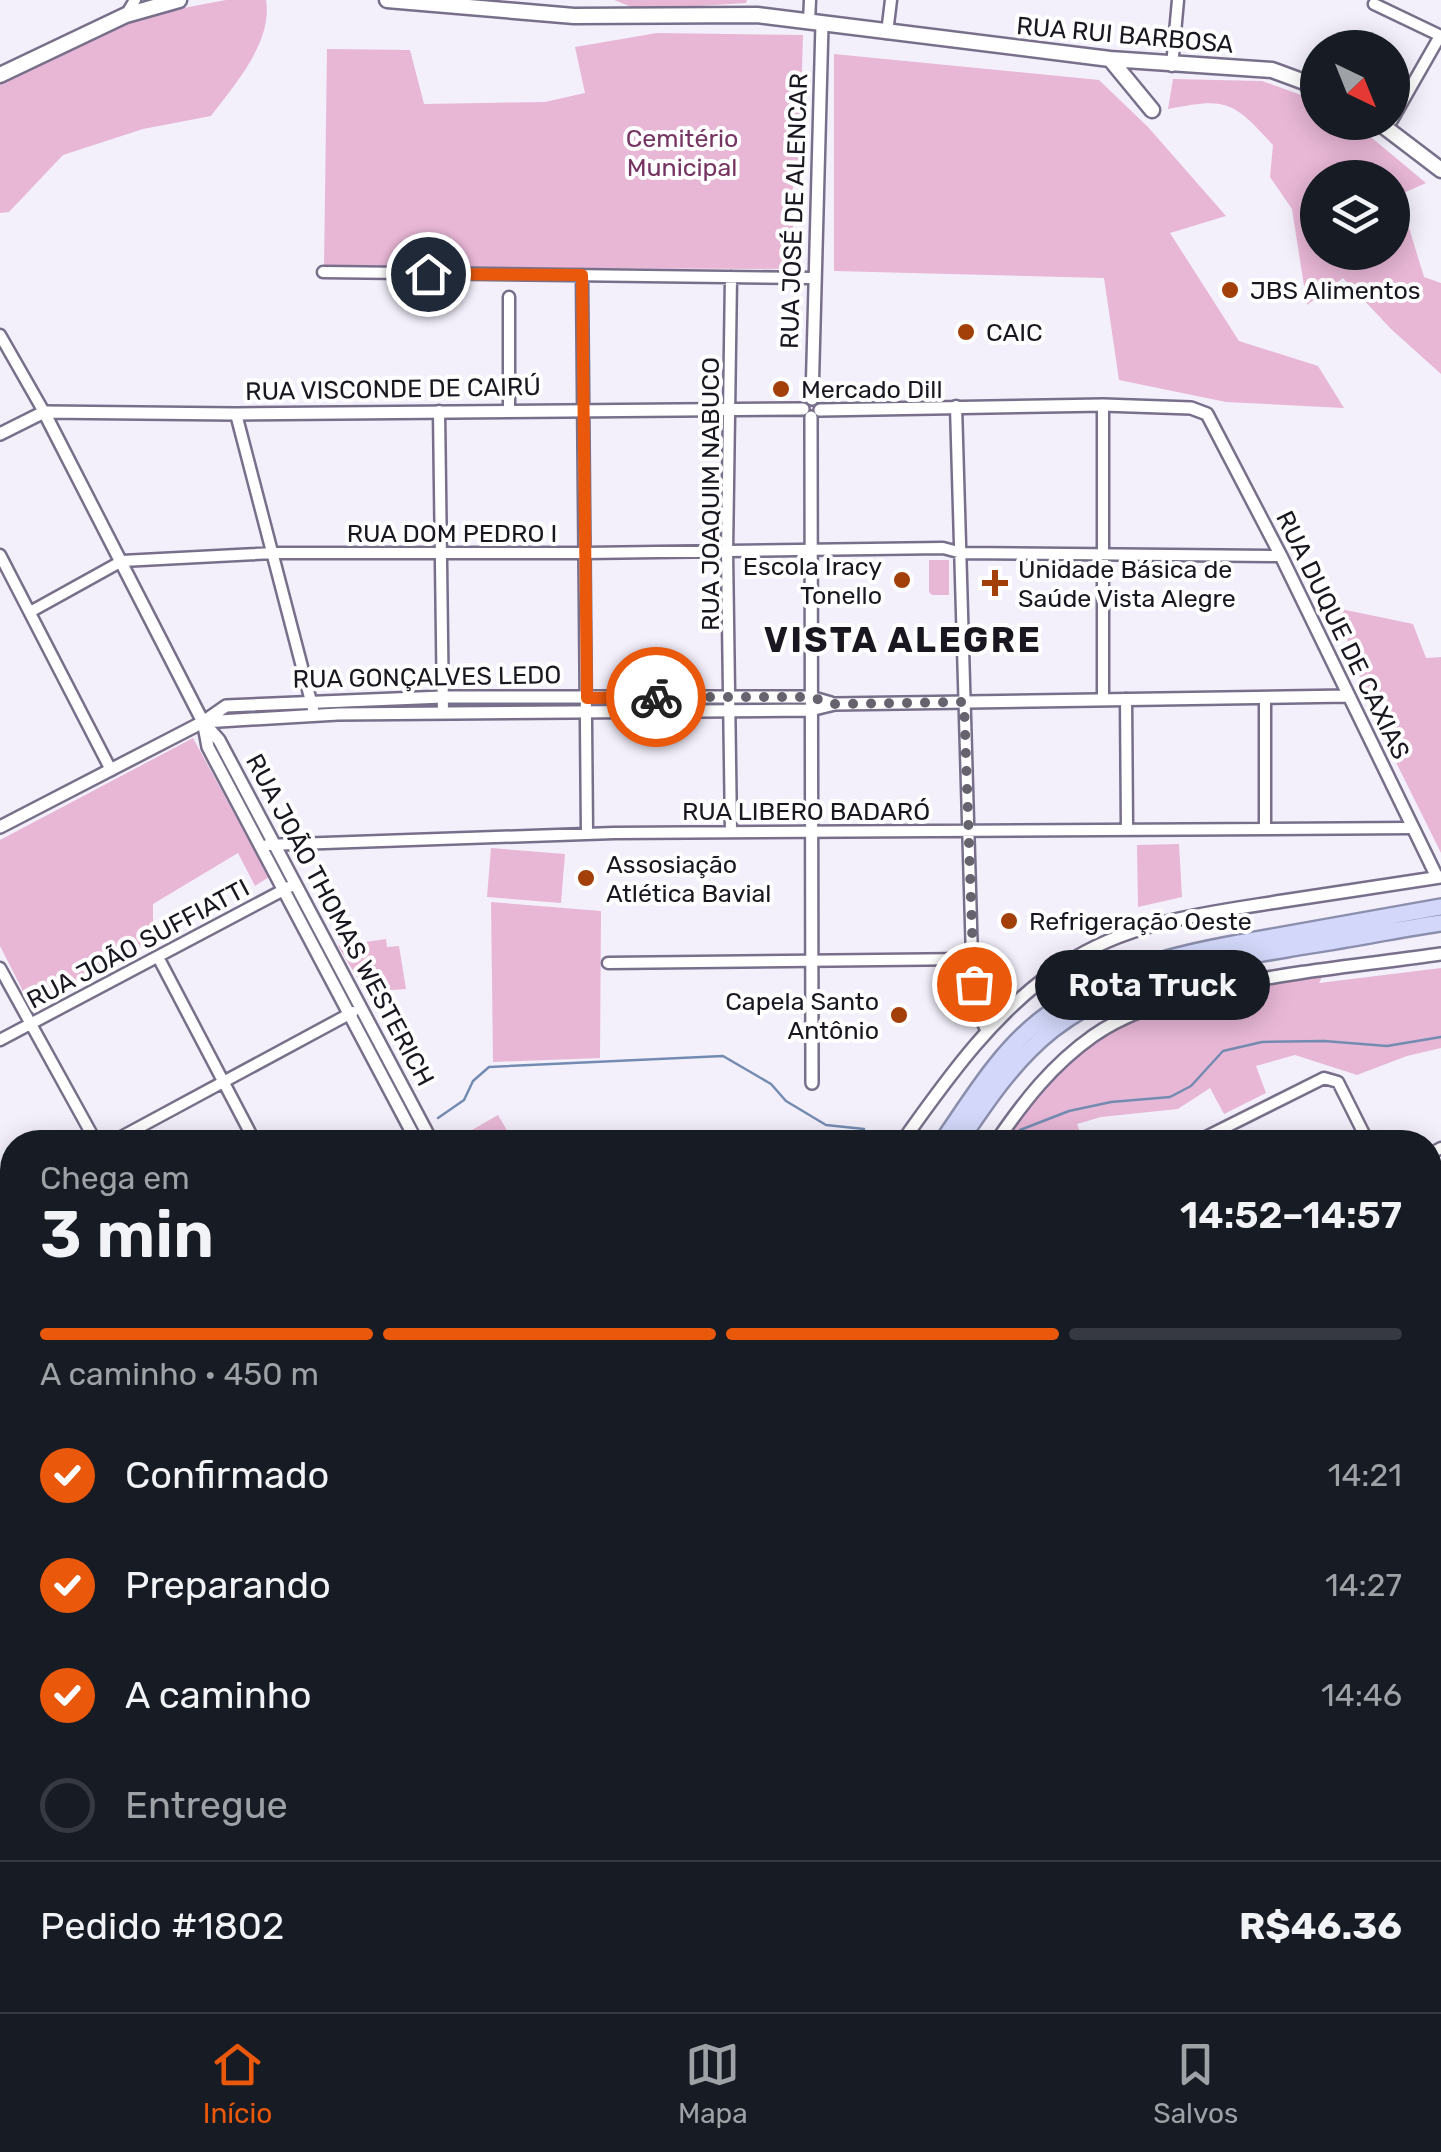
<!DOCTYPE html>
<html lang="pt">
<meta charset="utf-8">
<style>
:root{--surface:#171b24;--page:#242831;--text:#f1f3f6;--muted:#9ea1a6;--line:#363941;--accent:#ea580c}
body{margin:0;font-family:Rubik,sans-serif;background:var(--page);color:var(--text);height:100vh;display:flex;flex-direction:column;font-size:38px;white-space:nowrap}
*{box-sizing:border-box;margin:0}
p{font-size:32px;color:var(--muted)}
.icon{flex:none;width:55px;height:55px;fill:none;stroke:currentColor;stroke-width:2;stroke-linecap:round;stroke-linejoin:round}
.map{position:relative;flex:1;overflow:hidden}
.details{position:absolute;left:0px;top:1130px;width:1442px;height:882px;display:flex;flex-direction:column;background:var(--surface);border-radius:40px 40px 0 0;box-shadow:0 5px 25px #0003}
.details>*{flex:none}
.needle{width:65px;rotate:137deg}
.controls{position:absolute;left:1300px;top:30px;display:grid;gap:20px}
.controls a{display:grid;place-items:center;width:110px;height:110px;border-radius:50%;background:var(--surface);box-shadow:0 5px 25px #0003;font-size:50px}
.pin{position:absolute;display:grid;place-items:center;width:85px;height:85px;color:#fff;margin:-42px;border:5px solid #fff;border-radius:50%;box-shadow:0 2px 10px #0007}
.courier{position:absolute;display:grid;place-items:center;width:100px;height:100px;margin:-50px;border:8px solid #ea580c;border-radius:50%;background:#fff;color:#222;box-shadow:0 2px 12px #0007}
.bubble{position:absolute;height:70px;border-radius:35px;background:var(--surface);box-shadow:0 5px 25px #0003;font-size:32px;font-weight:600;line-height:70px;text-align:center}
.head em{font-style:normal;font-weight:600}
.head div{display:flex;flex-direction:column-reverse}
.head{display:flex;align-items:center;justify-content:space-between;height:170px;padding:0 40px}
h1{font-size:65px;font-weight:600;line-height:75px}
.bar{display:grid;grid-template-columns:repeat(4,1fr);gap:15px 10px;align-content:center;height:120px;padding:0 40px}
.bar i{height:12px;border-radius:8px;background:var(--line)}
.bar .active{background:var(--accent)}
.bar p{grid-column:span 4}
.line{display:flex;align-items:center;gap:25px;padding:0 40px;border-top:2px solid var(--line)}
.line div{flex:1}
ol{padding:0 40px;list-style:none}
li{display:flex;align-items:center;gap:30px;height:110px}
li p{margin-inline-start:auto}
li .icon{padding:10px;border-radius:50%;background:var(--accent);color:#fff;stroke-width:4}
li:last-child{color:var(--muted)}
li i{width:55px;height:55px;border:5px solid var(--line);border-radius:50%}
.menu{display:flex;justify-content:space-around;align-items:center;height:140px;border-top:2px solid var(--line);background:var(--surface);font-size:28px;color:var(--muted)}
.menu a{display:grid;justify-items:center;gap:5px}
.menu .active{color:var(--accent)}
.map>svg:first-child{display:block}
.green{fill:#e8b7d6;fill-rule:evenodd}
.lines{fill:none;stroke-linecap:round;stroke-linejoin:round}
.stream{stroke:#748bb1;stroke-width:2.5}
.minor-casing{stroke:#78708a;stroke-width:15}
.tertiary-casing{stroke:#78708a;stroke-width:16}
.secondary-casing{stroke:#78708a;stroke-width:19}
.trunk-casing{stroke:#8b8fad;stroke-width:20}
.minor{stroke:#fff;stroke-width:10}
.tertiary{stroke:#fff;stroke-width:11}
.secondary{stroke:#fff;stroke-width:14}
.trunk{stroke:#d3d8fa;stroke-width:15}
.done{stroke:#66636e;stroke-width:10;stroke-dasharray:0 18}
.route{stroke:#ea580c;stroke-width:12}
.poi-dot{fill:#a33f09;stroke:#fff;stroke-width:4}
.labels{text-anchor:middle;dominant-baseline:central;stroke-width:8;stroke-linejoin:round;paint-order:stroke}
.street-label{font-size:25px;fill:#1a1721;stroke:#fff}
.park-label{font-size:25px;fill:#763462;stroke:#fff}
.poi-label{font-size:25px;fill:#1a1721;stroke:#fff;text-anchor:start}
.district-label{font-size:35px;font-weight:bold;letter-spacing:2.5px;fill:#1a1721;stroke:#fff}
</style>
<div class="map">
<svg width="1441" height="2012" viewBox="0 0 1441 2012">
<rect width="100%" height="100%" fill="#f3f0fc"/>
<path class="green" d="M 226,0 L 266,0 C 273,42 235,84 211,116 L 143,129 L 63,155 L 9,212 L 0,213 L 0,79 L 146,15 Z
M 614,0 L 747,0 L 746,3 L 639,10 Z
M 657,33 L 803,35 L 799,170 L 793,178 L 793,269 L 324,267 L 327,49 L 410,50 L 424,104 L 545,102 L 585,93 L 575,47 Z
M 834,54 L 1099,80 L 1148,127 L 1226,216 L 1170,233 L 1239,341 L 1318,366 L 1344,408 L 1226,402 L 1119,380 L 1104,278 L 834,271 Z
M 1173,79 L 1262,81 L 1315,100 L 1318,122 L 1354,123 L 1426,183 L 1399,195 L 1424,277 L 1441,283 L 1441,374 L 1391,329 L 1343,278 L 1307,305 L 1292,209 L 1270,177 L 1273,145 C 1233,101 1227,97 1168,109 ZM 1318,178 L 1392,178 L 1392,252 L 1318,252 Z
M 929,560 L 949,560 L 949,595 L 932,595 L 929,592 Z
M 1336,608 L 1413,624 L 1426,658 L 1441,657 L 1441,853 L 1377,724 Z
M 193,738 L 269,877 L 255,886 L 238,853 L 153,904 L 153,941 L 41,1004 L 29,1003 L 0,946 L 0,840 Z
M 1179,844 L 1182,897 L 1138,907 L 1137,845 Z
M 491,848 L 565,854 L 561,903 L 487,897 Z
M 491,902 L 601,911 L 600,1058 L 493,1062 Z
M 386,939 L 387,947 L 399,946 L 406,989 L 366,992 L 338,946 Z
M 1441,968 L 1441,1048 L 1407,1056 L 1357,1075 L 1295,1055 L 1256,1066 L 1266,1093 L 1224,1114 L 1210,1088 L 1178,1109 L 1101,1117 L 1077,1124 L 1084,1142 L 1003,1142 L 1053,1076 L 1098,1035 L 1172,1001 L 1324,973 L 1319,983 Z
M 498,1115 L 514,1142 L 451,1142 Z
M 0,1277 L 12,1300 L 12,1353 L 0,1360 Z"/>
<g class="lines">
<path class="stream" d="M 438,1118 L 464,1100 L 473,1081 L 489,1067 L 723,1056 L 771,1084 L 786,1101 L 826,1125 L 864,1129
M 1020,1130 L 1069,1111 L 1111,1102 L 1170,1097 L 1191,1086 L 1223,1051 L 1262,1042 L 1324,1041 L 1387,1046 L 1441,1037"/>
<defs>
<path id="minor" d="M 1374,4 L 1441,36
M 126,15 L 135,0
M 809,22 L 810,0
M 887,33 L 891,0
M 1172,66 L 1178,0
M 1392,120 L 1440,36
M 323,272 L 813,278
M 582,275 L 587,834
M 0,335 L 44,412
M 1103,405 L 1103,699
M 956,406 L 972,959 L 977,1010 L 987,1032
M 509,410 L 509,297
M 439,411 L 443,713
M 236,414 L 313,709
M 0,555 L 111,770
M 30,612 L 122,561 L 274,553 L 586,553 L 943,548 L 962,553 L 1281,556
M 1126,699 L 1127,828
M 1265,827 L 1265,698
M 731,831 L 727,552 L 731,277
M 267,845 L 614,833 L 1412,828
M 158,957 L 255,1142
M 608,963 L 972,959
M 0,968 L 96,1142
M 0,1040 L 291,886
M 112,1142 L 353,1012
M 1196,1142 L 1324,1078 L 1338,1082 L 1368,1142
M 1430,1154 L 1441,1148
M 1430,1264 L 1441,1286
M 1430,1311 L 1441,1305
M 1430,1322 L 1441,1317
M 1430,1472 L 1441,1466
M 1430,1486 L 1441,1480
M 0,1525 L 12,1518
M 0,1604 L 12,1629
M 0,1692 L 12,1686
M 1430,1744 L 1441,1766
M 0,1852 L 12,1845
M 1430,1862 L 1441,1856
M 1430,1874 L 1441,1869
M 210,2000 L 217,2012
M 730,2000 L 736,2012
M 1058,2000 L 1064,2012
M 1219,2000 L 1225,2012
M 1388,2000 L 1394,2012
M 37,2012 L 61,2000
M 1145,2012 L 1169,2000"/>
<path id="tertiary" d="M 812,399 L 822,24
M 820,410 L 1103,405 L 1191,408 L 1207,414 L 1281,556 L 1437,877
M 44,412 L 203,722 L 219,740 L 432,1142
M 811,417 L 812,1083
M 0,434 L 44,412 L 236,414 L 803,409
M 203,722 L 338,714 L 810,710 L 835,704 L 1348,696
M 204,726 L 208,747 L 417,1142
M 0,827 L 203,722 L 226,706 L 443,697 L 810,697 L 831,703
M 902,1142 C 948,1077 997,1008 1065,964 C 1130,921 1208,913 1283,901 C 1336,893 1388,885 1441,877
M 996,1142 C 1024,1101 1052,1065 1093,1036 C 1174,979 1342,969 1441,954
M 0,1364 L 12,1357
M 1430,1596 L 1441,1589
M 0,1922 L 12,1946
M 41,2000 L 47,2012
M 897,2000 L 903,2012
M 323,2012 L 328,2000
M 422,2012 L 430,2000"/>
<path id="secondary" d="M 387,0 L 574,16 L 757,15 L 1110,59 L 1272,70 L 1318,87
M 1110,59 L 1152,110
M 0,75 L 126,15 L 179,0
M 1378,122 L 1441,170"/>
<path id="trunk" d="M 942,1142 C 972,1099 1000,1051 1042,1019 C 1113,963 1198,950 1284,935 C 1336,926 1388,916 1441,907
M 959,1142 C 986,1102 1013,1061 1052,1030 C 1125,973 1216,961 1304,946 C 1350,939 1395,930 1441,923
M 354,2012 L 362,2000
M 373,2012 L 381,2000"/>
</defs>
<use href="#minor" class="minor-casing"/>
<use href="#tertiary" class="tertiary-casing"/>
<use href="#secondary" class="secondary-casing"/>
<use href="#trunk" class="trunk-casing"/>
<use href="#minor" class="minor"/>
<use href="#tertiary" class="tertiary"/>
<use href="#secondary" class="secondary"/>
<use href="#trunk" class="trunk"/>
</g>
<g class="lines">
<path class="done" d="M 656,697 L 810,697 L 835,704 L 964,702 L 974,984"/>
<path class="route" d="M 428,274 L 582,275 L 587,698 L 656,697"/>
</g>
<g class="poi-dot">
<circle cx="1230" cy="290" r="10"/>
<circle cx="966" cy="332" r="10"/>
<circle cx="781" cy="389" r="10"/>
<circle cx="902" cy="580" r="10"/>
<path d="M990 568h10v10h10v10h-10v10h-10v-10h-10v-10h10z"/>
<circle cx="586" cy="878" r="10"/>
<circle cx="1009" cy="921" r="10"/>
<circle cx="899" cy="1015" r="10"/>
</g>
<g class="labels">
<g class="street-label">
<text transform="translate(1125 35) rotate(5)">RUA RUI BARBOSA</text>
<text transform="translate(794 211) rotate(-88)">RUA JOSÉ DE ALENCAR</text>
<text transform="translate(393 389) rotate(-1)">RUA VISCONDE DE CAIRÚ</text>
<text transform="translate(710 494) rotate(-90)">RUA JOAQUIM NABUCO</text>
<text x="452" y="533">RUA DOM PEDRO I</text>
<text transform="translate(1343 635) rotate(64)">RUA DUQUE DE CAXIAS</text>
<text transform="translate(427 677) rotate(-1)">RUA GONÇALVES LEDO</text>
<text x="806" y="811">RUA LIBERO BADARÓ</text>
<text transform="translate(340 920) rotate(62)">RUA JOÃO THOMAS WESTERICH</text>
<text transform="translate(138 944) rotate(-28)">RUA JOÃO SUFFIATTI</text>
</g>
<g class="park-label">
<text x="682" y="138">Cemitério<tspan x="682" dy="29">Municipal</tspan></text>
</g>
<g class="poi-label">
<text x="1250" y="290">JBS Alimentos</text>
<text x="986" y="332">CAIC</text>
<text x="801" y="389">Mercado Dill</text>
<text x="882" y="566" text-anchor="end">Escola Iracy<tspan x="882" dy="29">Tonello</tspan></text>
<text x="1018" y="569">Unidade Básica de<tspan x="1018" dy="29">Saúde Vista Alegre</tspan></text>
<text x="606" y="864">Assosiação<tspan x="606" dy="29">Atlética Bavial</tspan></text>
<text x="1029" y="921">Refrigeração Oeste</text>
<text x="879" y="1001" text-anchor="end">Capela Santo<tspan x="879" dy="29">Antônio</tspan></text>
</g>
<g class="district-label">
<text x="903" y="640">VISTA ALEGRE</text>
</g>
</g>
</svg>
<div class="controls">
<a><svg class="needle" viewBox="-14 -14 28 28"><path d="M0-13l5 13h-10z" fill="#e53935"/><path d="M0 13l5-13h-10z" fill="#9ea1a6"/></svg></a>
<a><svg class="icon" aria-label="layers" viewBox="0 0 24 24"><path d="M12 4l9 5-9 5-9-5zM3 14l9 5 9-5"/></svg></a>
</div>
<div class="pin" style="left:974px;top:984px;background:#ea580c"><svg class="icon" aria-label="bag" viewBox="0 0 24 24"><path d="M5 8h14l-1 12H6zM9 8a3 3 0 0 1 6 0"/></svg></div>
<div class="pin" style="left:428px;top:274px;background:#1f2937"><svg class="icon" aria-label="home" viewBox="0 0 24 24"><path d="M3 11l9-7 9 7M6 9v11h12V9"/></svg></div>
<div class="courier" style="left:656px;top:697px"><svg class="icon" aria-label="bike" viewBox="0 0 24 24"><circle cx="6" cy="16" r="4"/><circle cx="18" cy="16" r="4"/><path d="M6 16l4-8h5l3 8M10 8l3 8H6M13 5h3"/></svg></div>
<div class="bubble" style="left:1035px;top:950px;width:235px">Rota Truck</div>
<section class="details">
<div class="head"><div><h1>3 min</h1><p>Chega em</p></div><em>14:52–14:57</em></div>
<div class="bar"><i class="active"></i><i class="active"></i><i class="active"></i><i></i><p>A caminho · 450 m</p></div>
<ol>
<li><svg class="icon" aria-label="check" viewBox="0 0 24 24"><path d="M5 12l5 5 9-10"/></svg>Confirmado<p>14:21</p></li>
<li><svg class="icon" aria-label="check" viewBox="0 0 24 24"><path d="M5 12l5 5 9-10"/></svg>Preparando<p>14:27</p></li>
<li><svg class="icon" aria-label="check" viewBox="0 0 24 24"><path d="M5 12l5 5 9-10"/></svg>A caminho<p>14:46</p></li>
<li><i></i>Entregue</li>
</ol>
<div class="line" style="height:130px"><div>Pedido #1802</div><b>R$46.36</b></div>
</section>
</div>
<nav class="menu">
<a class="active"><svg class="icon" aria-label="home" viewBox="0 0 24 24"><path d="M3 11l9-7 9 7M6 9v11h12V9"/></svg>Início</a>
<a><svg class="icon" aria-label="map" viewBox="0 0 24 24"><path d="M3 6l6-2 6 2 6-2v14l-6 2-6-2-6 2zM9 4v14M15 6v14"/></svg>Mapa</a>
<a><svg class="icon" aria-label="saved" viewBox="0 0 24 24"><path d="M7 4h10v16l-5-4-5 4z"/></svg>Salvos</a>
</nav>
